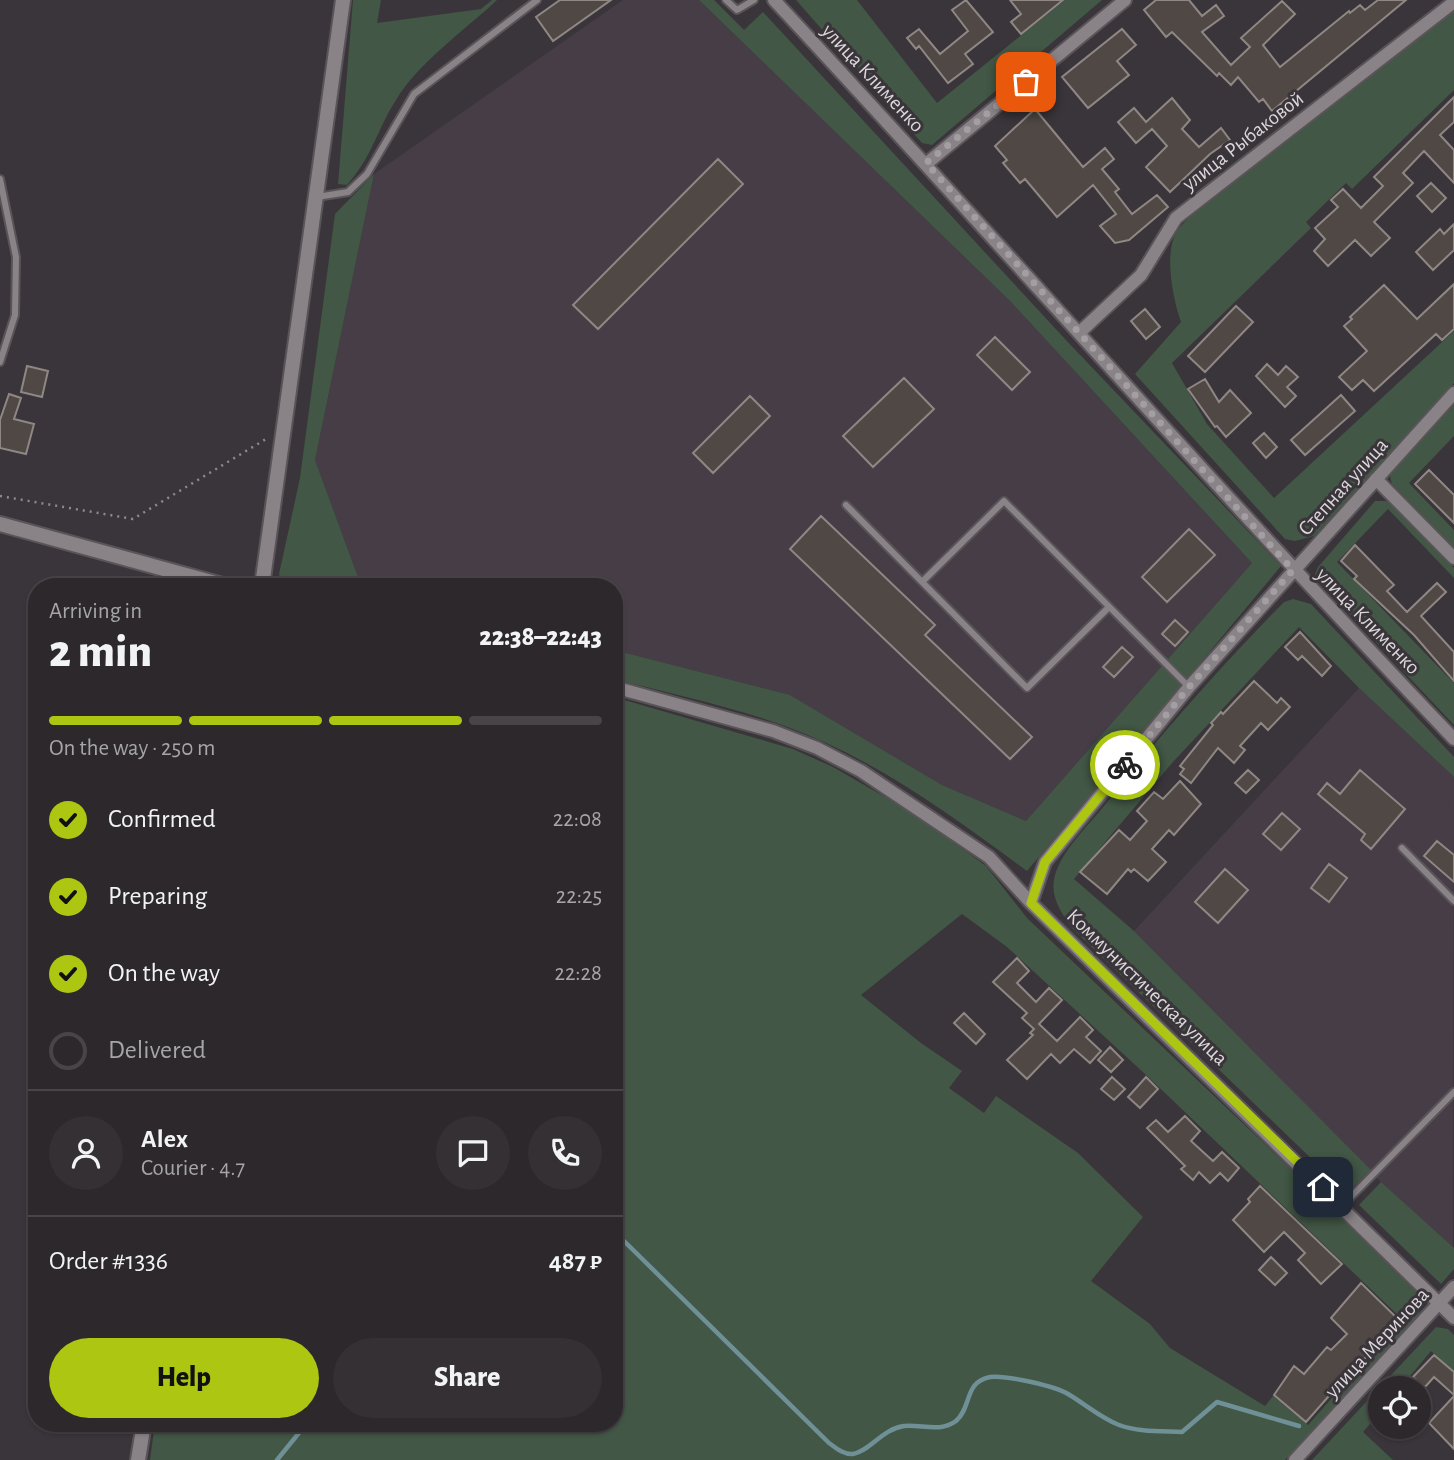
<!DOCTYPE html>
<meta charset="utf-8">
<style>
:root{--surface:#2c282c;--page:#343034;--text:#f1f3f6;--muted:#a6a6a9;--line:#484448;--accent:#acc611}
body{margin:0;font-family:"Alegreya Sans",sans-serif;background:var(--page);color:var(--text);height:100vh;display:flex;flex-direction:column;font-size:26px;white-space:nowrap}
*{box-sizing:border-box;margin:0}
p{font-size:23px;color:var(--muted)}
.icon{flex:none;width:38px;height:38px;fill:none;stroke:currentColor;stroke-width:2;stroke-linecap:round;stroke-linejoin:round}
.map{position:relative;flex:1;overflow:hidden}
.sheet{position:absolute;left:28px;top:578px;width:595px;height:854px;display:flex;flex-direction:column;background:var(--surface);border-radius:28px;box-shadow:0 2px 5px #0004,0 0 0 2px var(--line)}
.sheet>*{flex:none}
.tools{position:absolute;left:1368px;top:1376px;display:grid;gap:14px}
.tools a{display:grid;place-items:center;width:63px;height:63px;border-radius:50%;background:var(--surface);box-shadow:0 2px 5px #0004,0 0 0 2px var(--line);font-size:35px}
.pin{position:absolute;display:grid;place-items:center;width:60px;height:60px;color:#fff;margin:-30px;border-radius:14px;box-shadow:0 4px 10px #0006}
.courier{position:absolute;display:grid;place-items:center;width:70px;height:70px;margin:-35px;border:5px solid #acc611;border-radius:50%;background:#fff;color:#222;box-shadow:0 2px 9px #0007}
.head em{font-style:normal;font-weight:800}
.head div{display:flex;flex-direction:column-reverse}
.head{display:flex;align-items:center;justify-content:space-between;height:119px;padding:0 21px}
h1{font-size:46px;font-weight:800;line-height:52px}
.bar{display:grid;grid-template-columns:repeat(4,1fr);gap:10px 7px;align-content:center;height:84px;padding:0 21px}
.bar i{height:9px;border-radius:5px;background:var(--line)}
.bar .on{background:var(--accent)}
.bar p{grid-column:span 4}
.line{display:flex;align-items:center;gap:18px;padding:0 21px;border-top:2px solid var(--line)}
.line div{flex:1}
.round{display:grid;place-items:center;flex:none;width:74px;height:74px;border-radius:37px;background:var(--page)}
ol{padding:0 21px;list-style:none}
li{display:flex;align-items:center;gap:21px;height:77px}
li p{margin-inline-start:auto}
li .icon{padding:7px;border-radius:50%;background:var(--accent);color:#111;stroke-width:4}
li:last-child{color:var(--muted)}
li i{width:38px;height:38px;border:4px solid var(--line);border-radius:50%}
.primary-button{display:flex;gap:14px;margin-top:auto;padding:14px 21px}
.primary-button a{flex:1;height:80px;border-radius:42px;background:var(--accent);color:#111;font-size:28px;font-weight:800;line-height:80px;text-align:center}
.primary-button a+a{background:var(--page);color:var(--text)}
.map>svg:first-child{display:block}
.built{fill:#473d46}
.green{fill:#425745;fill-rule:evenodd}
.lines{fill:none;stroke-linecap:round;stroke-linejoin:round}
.stream{stroke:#709097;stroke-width:4.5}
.building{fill:#4f4845;stroke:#8f8784;stroke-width:2}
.service-casing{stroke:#595458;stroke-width:10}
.minor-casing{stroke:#595458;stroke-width:16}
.tertiary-casing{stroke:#595458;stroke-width:18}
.path{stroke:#8f8a8e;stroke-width:2.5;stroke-dasharray:2 5;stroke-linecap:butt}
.service{stroke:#898388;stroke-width:6}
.minor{stroke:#898388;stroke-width:12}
.tertiary{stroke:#898388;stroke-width:14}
.done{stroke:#a39ea2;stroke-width:7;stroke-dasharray:0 12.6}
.route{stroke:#acc611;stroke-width:9}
.labels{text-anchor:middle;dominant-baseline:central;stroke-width:6;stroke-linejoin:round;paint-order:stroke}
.street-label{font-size:21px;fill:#dbd7da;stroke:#3a353a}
</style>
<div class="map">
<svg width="1454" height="1460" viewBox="0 0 1454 1460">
<rect width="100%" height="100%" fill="#3a353a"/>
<path class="built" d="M 623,0 L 699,0 L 1009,300 L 1252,563 L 1026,821 L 942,785 L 790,695 L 614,650 L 614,586 L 361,585 L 315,460 L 374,174 Z
M 1359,688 L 1454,777 L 1453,1250 L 1381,1182 L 1134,931 Z"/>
<path class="green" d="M 353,0 L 381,0 L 377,23 L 481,9 L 492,0 L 497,0 C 465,30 418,63 396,100 C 377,130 372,157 347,185 L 338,184 Z
M 699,0 L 714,0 L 744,30 L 763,12 L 1065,339 L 1281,566 L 1027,871 C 963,824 897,775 824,742 C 759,712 684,697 614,679 L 614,650 L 790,695 L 942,785 L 1026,821 L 1252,563 L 1009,300 Z
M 796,0 L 857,0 L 937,103 L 1065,0 L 1102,0 L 932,145 L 922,143 Z
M 1454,8 L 1454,90 L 1352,189 L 1346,183 L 1306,222 L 1311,228 L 1172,363 L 1207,424 L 1274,498 L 1454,331 L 1454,383 L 1314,536 L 1295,541 L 1285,539 L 1135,374 L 1181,322 C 1173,300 1164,254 1176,233 C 1180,226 1188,219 1194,212 L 1320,108 Z
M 374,174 L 315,460 L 361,585 L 366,586 L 282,586 L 279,574 L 300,478 L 335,214 Z
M 1454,405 L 1454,436 L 1409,483 L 1454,530 L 1454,547 L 1392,484 L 1390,477 L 1392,468 Z
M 1375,501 L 1386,501 L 1394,506 L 1454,568 L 1454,578 L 1388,509 L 1337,562 L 1454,683 L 1454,725 L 1317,580 L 1315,574 L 1318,567 Z
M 1293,599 L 1311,604 L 1454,757 L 1454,777 L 1359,688 L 1299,627 L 1172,763 L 1074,879 L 1134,931 L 1371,1170 L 1347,1193 L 1072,928 C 1061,912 1049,896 1055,875 C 1063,849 1087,827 1104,806 C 1160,735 1220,667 1284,602 Z
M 614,697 L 793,749 L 833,767 L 913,813 L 986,866 L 1027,918 L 1418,1290 L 1423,1304 L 1416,1318 L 1285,1460 L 150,1460 L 155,1423 L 614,1423 ZM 962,914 L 1007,947 L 1145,1074 L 1402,1319 L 1308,1425 L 1273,1396 L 1265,1406 L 1170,1348 L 1150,1324 L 1091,1281 L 1143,1217 L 1078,1153 L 996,1096 L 984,1113 L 949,1088 L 962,1071 L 921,1043 L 861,995 Z
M 1381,1182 L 1454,1248 L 1454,1269 L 1441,1284 L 1359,1205 Z
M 1436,1327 L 1448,1329 L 1454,1335 L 1454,1373 L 1431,1351 L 1400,1388 L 1381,1388 L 1381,1411 L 1363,1432 L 1393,1460 L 1312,1460 Z"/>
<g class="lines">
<path class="stream" d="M 614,1242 L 624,1241 L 829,1443 C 836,1448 844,1455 853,1454 C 870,1451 882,1429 904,1426 C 921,1424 940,1433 956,1421 C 972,1407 964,1382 990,1377 C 1006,1375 1055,1386 1068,1394 C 1085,1404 1101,1418 1119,1425 C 1138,1432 1162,1431 1182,1432 L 1217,1402 L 1299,1426
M 277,1460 L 307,1423"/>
</g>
<path class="building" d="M 560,0 L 611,0 L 553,41 L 536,17 Z
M 966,0 L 993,32 L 965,54 L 973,64 L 948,83 L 919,46 L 916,49 L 907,38 L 919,29 L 940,54 L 968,31 L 952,10 Z
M 1010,0 L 1063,0 L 1021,34 L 1011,22 L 1021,14 Z
M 1156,0 L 1189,0 L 1202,16 L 1216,5 L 1224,16 L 1202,32 L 1231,65 L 1250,47 L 1241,38 L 1282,1 L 1295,14 L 1263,45 L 1280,67 L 1349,11 L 1350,13 L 1360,5 L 1365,10 L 1378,0 L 1406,0 L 1272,111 L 1263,99 L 1259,102 L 1238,77 L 1231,85 L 1219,73 L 1217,76 L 1172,32 L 1166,37 L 1144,10 Z
M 1122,29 L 1136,45 L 1117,61 L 1129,75 L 1088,108 L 1062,77 Z
M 1454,97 L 1454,122 L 1440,135 L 1454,150 L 1454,183 L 1424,151 L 1403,173 L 1413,183 L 1374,222 L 1390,238 L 1371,256 L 1355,240 L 1328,266 L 1314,251 L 1325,239 L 1315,228 L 1338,207 L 1331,200 L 1343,189 L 1361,208 L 1383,186 L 1374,177 Z
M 1172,98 L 1190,120 L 1182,129 L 1199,147 L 1221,128 L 1230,140 L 1210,154 L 1170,192 L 1146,167 L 1167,146 L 1152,129 L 1136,143 L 1118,122 L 1134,108 L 1146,122 Z
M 1035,109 L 1083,167 L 1105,148 L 1114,159 L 1102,169 L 1119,189 L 1115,192 L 1132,214 L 1157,195 L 1168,207 L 1129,240 L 1115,243 L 1100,226 L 1116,214 L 1093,185 L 1057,217 L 1025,179 L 1020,183 L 1003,163 L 1007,160 L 995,146 Z
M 718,159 L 743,184 L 598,329 L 573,305 Z
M 1431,183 L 1446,198 L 1432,212 L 1417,196 Z
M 1454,224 L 1454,250 L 1433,270 L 1416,252 L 1440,229 L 1444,234 Z
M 1454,284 L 1454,329 L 1442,340 L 1436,334 L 1374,391 L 1363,380 L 1352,390 L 1339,377 L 1367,351 L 1344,326 L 1352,319 L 1350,317 L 1384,285 L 1417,319 Z
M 1236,306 L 1253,322 L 1205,372 L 1188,356 Z
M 1145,309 L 1160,327 L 1146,339 L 1131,321 Z
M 995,337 L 1030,372 L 1012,390 L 977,355 Z
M 1267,364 L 1278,375 L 1286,366 L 1298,377 L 1287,387 L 1296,396 L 1285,407 L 1256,376 Z
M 27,366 L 48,371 L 42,397 L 21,392 Z
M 904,378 L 934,409 L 873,467 L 843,436 Z
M 1205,379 L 1219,402 L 1230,390 L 1251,413 L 1226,437 L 1217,426 L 1215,427 L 1188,389 Z
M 9,394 L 21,398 L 14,419 L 34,424 L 26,454 L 0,448 L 0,420 Z
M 1341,395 L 1355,411 L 1305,455 L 1291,440 Z
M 750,396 L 770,416 L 713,473 L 693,453 Z
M 1264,433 L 1277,447 L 1266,458 L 1253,443 Z
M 1429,470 L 1454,495 L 1454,523 L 1415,484 Z
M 821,516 L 935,625 L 925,635 L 1032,737 L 1010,759 L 790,549 Z
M 1189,529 L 1215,555 L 1167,602 L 1142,577 Z
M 1355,545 L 1394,585 L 1387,591 L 1407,612 L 1437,583 L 1446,592 L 1421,616 L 1454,652 L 1454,681 L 1414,635 L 1354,579 L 1357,576 L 1341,561 Z
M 1175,620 L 1188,632 L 1175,646 L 1162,634 Z
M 1300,632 L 1331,666 L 1322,676 L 1302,656 L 1298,660 L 1285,647 Z
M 1122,647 L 1133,657 L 1114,677 L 1103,667 Z
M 1254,681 L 1277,703 L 1281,698 L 1290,707 L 1268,730 L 1261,723 L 1240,746 L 1245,750 L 1234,763 L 1218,748 L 1191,783 L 1180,774 L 1184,769 L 1180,766 L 1213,725 L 1211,723 L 1221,712 L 1223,714 Z
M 1248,770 L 1259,780 L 1246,793 L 1235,783 Z
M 1360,770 L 1405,809 L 1371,849 L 1361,840 L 1365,834 L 1318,794 L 1327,783 L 1340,794 Z
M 1180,781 L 1201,804 L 1174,835 L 1169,830 L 1152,849 L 1166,862 L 1148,881 L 1134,869 L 1131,872 L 1128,869 L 1107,894 L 1080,872 L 1119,830 L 1130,840 L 1147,821 L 1137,811 L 1154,792 L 1163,799 Z
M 1282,813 L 1300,829 L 1281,850 L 1263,834 Z
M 1437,841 L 1454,855 L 1454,882 L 1424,856 Z
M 1329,864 L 1347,878 L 1329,902 L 1311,888 Z
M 1225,869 L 1248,890 L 1218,923 L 1195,902 Z
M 1017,958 L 1029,971 L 1017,983 L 1036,1002 L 1049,988 L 1062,1000 L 1039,1024 L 1057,1041 L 1080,1017 L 1093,1030 L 1086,1037 L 1101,1051 L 1090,1063 L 1074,1049 L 1060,1063 L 1051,1054 L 1027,1079 L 1007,1060 L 1033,1035 L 1030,1033 L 1034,1029 L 1022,1018 L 1027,1013 L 993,982 Z
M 964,1013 L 985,1034 L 976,1044 L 954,1023 Z
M 1110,1047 L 1123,1060 L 1111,1072 L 1098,1060 Z
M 1112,1077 L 1125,1089 L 1114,1100 L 1101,1089 Z
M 1146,1077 L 1158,1089 L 1140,1108 L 1128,1097 Z
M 1185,1116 L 1200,1131 L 1191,1141 L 1213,1161 L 1222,1152 L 1239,1168 L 1228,1181 L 1220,1173 L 1210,1183 L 1199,1172 L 1193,1180 L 1181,1169 L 1185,1166 L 1147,1128 L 1156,1120 L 1168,1132 Z
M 1260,1186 L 1342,1264 L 1321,1284 L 1298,1260 L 1305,1253 L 1284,1232 L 1264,1252 L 1233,1220 L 1250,1202 L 1248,1199 Z
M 1271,1257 L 1287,1273 L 1275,1285 L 1259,1270 Z
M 1361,1283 L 1399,1320 L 1359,1365 L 1357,1364 L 1306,1422 L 1274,1395 L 1294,1366 L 1304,1374 L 1327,1347 L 1331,1350 L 1347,1334 L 1331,1318 Z
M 1434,1355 L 1454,1372 L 1454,1395 L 1434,1377 L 1425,1387 L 1413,1377 Z
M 1454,1396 L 1454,1449 L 1429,1423 Z"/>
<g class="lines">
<defs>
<path id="service" d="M 726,0 L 737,10 L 754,0
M 0,179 L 16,257 L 15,315 L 0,362
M 317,197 L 348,192 L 367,174 L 414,94 L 537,0
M 846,505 L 1027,688 L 1109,607
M 922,582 L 1004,501 L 1189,687
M 1402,848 L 1454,901
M 1342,1206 L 1454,1092"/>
<path id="minor" d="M 774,0 C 1002,245 1223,497 1454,739
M 926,164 L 1125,0
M 1079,333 L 1141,275 L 1176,218 L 1454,2
M 1376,479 L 1454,558
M 614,687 L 773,731 L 817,748 L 861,771 L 989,857 L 1031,903 L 1454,1318
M 1031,903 L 1045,862 L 1189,687 L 1454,393
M 1295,1460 L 1454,1287"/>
<path id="tertiary" d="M 0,524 L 226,586
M 262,586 L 343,0
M 138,1460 L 144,1423"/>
</defs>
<use href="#service" class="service-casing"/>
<use href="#minor" class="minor-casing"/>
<use href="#tertiary" class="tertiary-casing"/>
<path class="path" d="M 0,496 L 133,519 L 266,439"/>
<use href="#service" class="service"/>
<use href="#minor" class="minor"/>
<use href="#tertiary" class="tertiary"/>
</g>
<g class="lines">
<path class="done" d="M 1026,82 L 926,163 L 1293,570 L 1189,687 L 1125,765"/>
<path class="route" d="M 1125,765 L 1045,862 L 1031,903 L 1323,1187"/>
</g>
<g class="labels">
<g class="street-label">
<text transform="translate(873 78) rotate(47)">улица Клименко</text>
<text transform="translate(1243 141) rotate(-38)">улица Рыбаковой</text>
<text transform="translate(1343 487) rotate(-48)">Степная улица</text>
<text transform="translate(1368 621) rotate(46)">улица Клименко</text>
<text transform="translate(1147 987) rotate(44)">Коммунистическая улица</text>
<text transform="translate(1377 1343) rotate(-47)">улица Меринова</text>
</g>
</g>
</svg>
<div class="tools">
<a><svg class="icon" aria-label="locate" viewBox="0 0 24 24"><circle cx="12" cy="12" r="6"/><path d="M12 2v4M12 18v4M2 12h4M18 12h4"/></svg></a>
</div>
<div class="pin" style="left:1026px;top:82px;background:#ea580c"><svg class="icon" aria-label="bag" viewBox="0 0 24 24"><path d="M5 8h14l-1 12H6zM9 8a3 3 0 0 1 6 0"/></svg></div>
<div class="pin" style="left:1323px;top:1187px;background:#1f2937"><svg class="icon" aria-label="home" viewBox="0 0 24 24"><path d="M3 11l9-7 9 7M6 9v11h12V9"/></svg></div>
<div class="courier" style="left:1125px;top:765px"><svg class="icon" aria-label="bike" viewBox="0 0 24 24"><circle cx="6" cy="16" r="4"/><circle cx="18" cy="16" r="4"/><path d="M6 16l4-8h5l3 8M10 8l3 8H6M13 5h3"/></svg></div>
<section class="sheet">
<div class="head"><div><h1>2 min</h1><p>Arriving in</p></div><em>22:38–22:43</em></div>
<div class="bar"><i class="on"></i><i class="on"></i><i class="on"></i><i></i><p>On the way · 250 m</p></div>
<ol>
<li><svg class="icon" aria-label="check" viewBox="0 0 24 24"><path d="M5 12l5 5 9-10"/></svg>Confirmed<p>22:08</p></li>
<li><svg class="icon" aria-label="check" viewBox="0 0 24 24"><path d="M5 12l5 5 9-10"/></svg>Preparing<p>22:25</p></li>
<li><svg class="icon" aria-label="check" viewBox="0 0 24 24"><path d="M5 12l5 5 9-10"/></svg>On the way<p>22:28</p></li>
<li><i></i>Delivered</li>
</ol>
<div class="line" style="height:126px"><a class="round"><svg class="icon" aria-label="person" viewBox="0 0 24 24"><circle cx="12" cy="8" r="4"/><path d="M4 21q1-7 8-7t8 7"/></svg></a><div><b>Alex</b><p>Courier · 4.7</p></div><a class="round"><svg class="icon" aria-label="chat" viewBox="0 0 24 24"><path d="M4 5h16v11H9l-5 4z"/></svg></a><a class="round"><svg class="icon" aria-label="phone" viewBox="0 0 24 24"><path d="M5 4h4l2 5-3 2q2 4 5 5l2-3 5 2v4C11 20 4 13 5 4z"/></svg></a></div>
<div class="line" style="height:91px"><div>Order #1336</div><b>487 ₽</b></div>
<div class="primary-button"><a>Help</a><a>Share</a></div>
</section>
</div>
